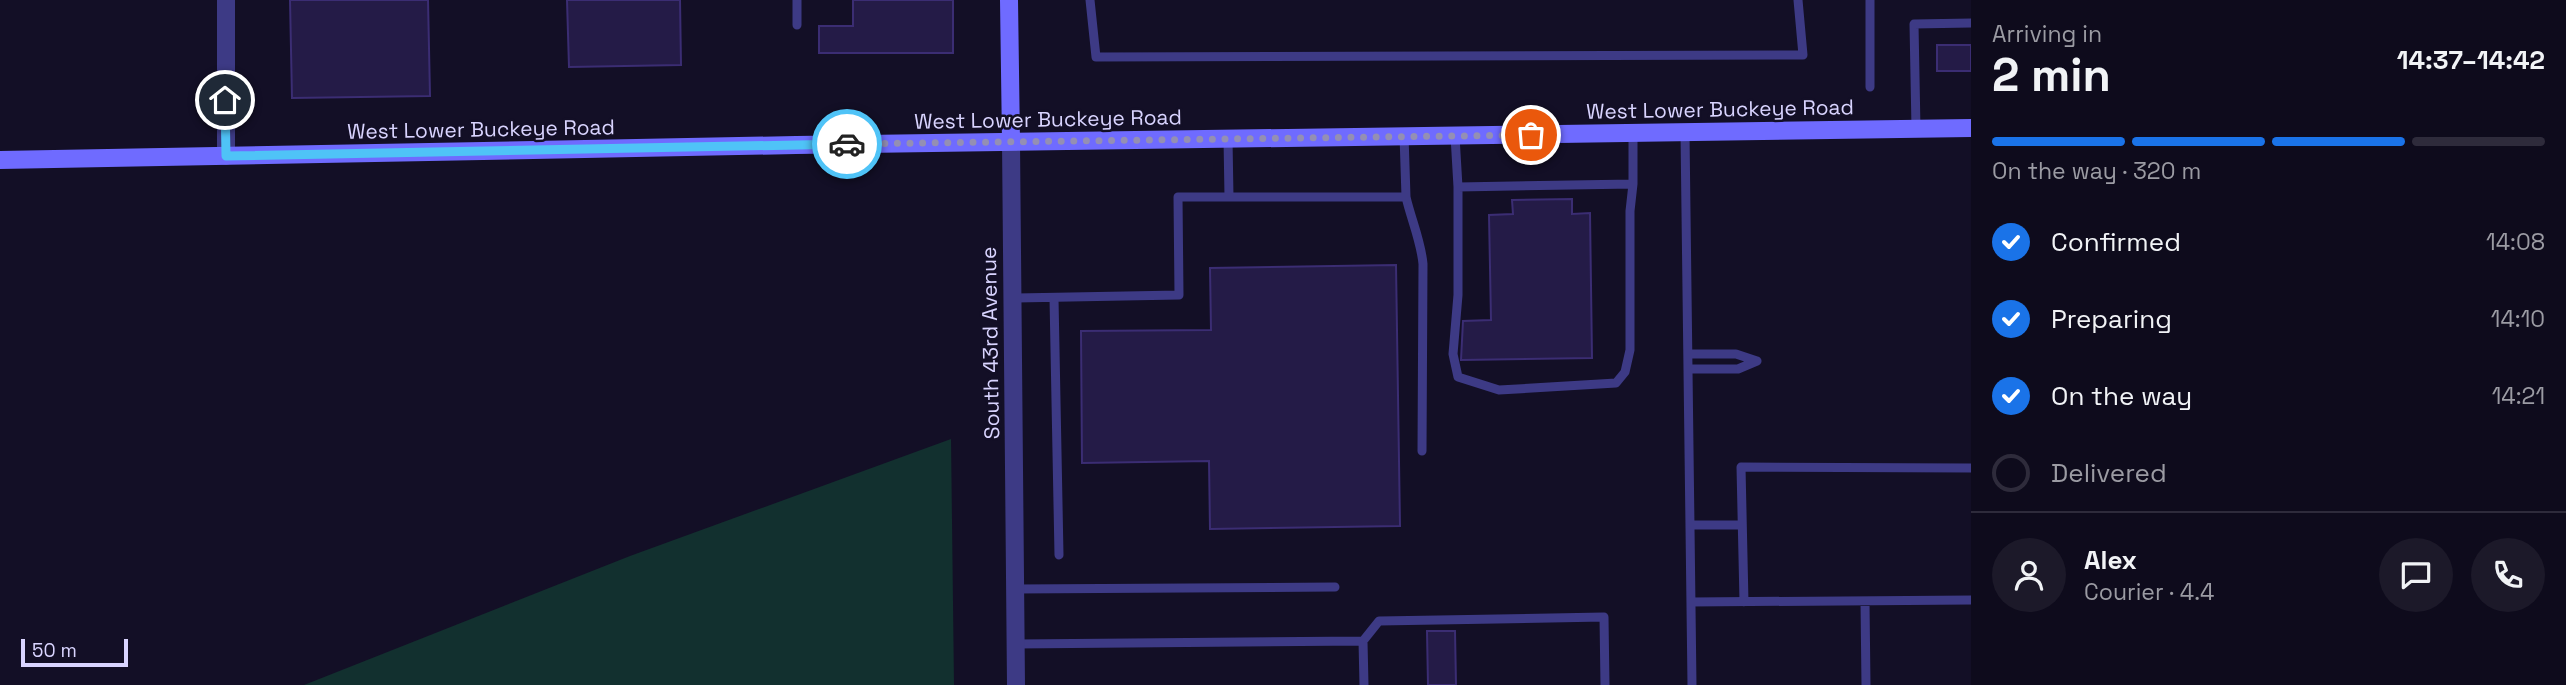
<!DOCTYPE html>
<meta charset="utf-8">
<style>
:root{--surface:#0e0b1c;--page:#1c1929;--text:#f1f3f6;--muted:#9b9ba3;--line:#2e2b3b;--accent:#1a73e8}
body{margin:0;font-family:"Space Grotesk",sans-serif;background:var(--page);color:var(--text);height:100vh;display:flex;flex-direction:column;font-size:26px;white-space:nowrap}
*{box-sizing:border-box;margin:0}
p{font-size:23px;color:var(--muted)}
.icon{flex:none;width:38px;height:38px;fill:none;stroke:currentColor;stroke-width:2;stroke-linecap:round;stroke-linejoin:round}
.map{position:relative;flex:1;overflow:hidden}
.sheet{display:flex;flex-direction:column;background:var(--surface);width:595px}
.sheet>*{flex:none}
.scale{position:absolute;left:21px;bottom:18px;width:107px;box-sizing:border-box;padding-left:7px;border:4px solid #d9d4ff;border-top:0;font-size:19px;line-height:24px;white-space:nowrap;color:#d9d4ff;-webkit-text-stroke:5px #130f26;paint-order:stroke}
.pin{position:absolute;display:grid;place-items:center;width:60px;height:60px;color:#fff;margin:-30px;border:4px solid #fff;border-radius:50%;box-shadow:0 2px 7px #0007}
.courier{position:absolute;display:grid;place-items:center;width:70px;height:70px;margin:-35px;border:5px solid #4fc3f7;border-radius:50%;background:#fff;color:#222;box-shadow:0 2px 9px #0007}
.overview em{font-style:normal;font-weight:800}
.overview div{display:flex;flex-direction:column-reverse}
.overview{display:flex;align-items:center;justify-content:space-between;height:119px;padding:0 21px}
h1{font-size:46px;font-weight:800;line-height:52px}
.bar{display:grid;grid-template-columns:repeat(4,1fr);gap:10px 7px;align-content:center;height:84px;padding:0 21px}
.bar i{height:9px;border-radius:5px;background:var(--line)}
.bar .current{background:var(--accent)}
.bar p{grid-column:span 4}
.line{display:flex;align-items:center;gap:18px;padding:0 21px;border-top:2px solid var(--line)}
.line div{flex:1}
.round{display:grid;place-items:center;flex:none;width:74px;height:74px;border-radius:37px;background:var(--page)}
ol{padding:0 21px;list-style:none}
li{display:flex;align-items:center;gap:21px;height:77px}
li p{margin-inline-start:auto}
li .icon{padding:7px;border-radius:50%;background:var(--accent);color:#fff;stroke-width:4}
li:last-child{color:var(--muted)}
li i{width:38px;height:38px;border:4px solid var(--line);border-radius:50%}
main{display:flex;flex:1;min-height:0}
.map>svg:first-child{display:block}
.green{fill:#12302f}
.building{fill:#241b47;stroke:#3b2d73;stroke-width:2}
.lines{fill:none;stroke-linecap:round;stroke-linejoin:round}
.service{stroke:#3d3a85;stroke-width:9}
.minor{stroke:#3d3a85;stroke-width:18}
.secondary{stroke:#6f6bff;stroke-width:18}
.done{stroke:#948fb3;stroke-width:7;stroke-dasharray:0 12.6}
.route{stroke:#4fc3f7;stroke-width:9}
.labels{text-anchor:middle;dominant-baseline:central;stroke-width:5;stroke-linejoin:round;paint-order:stroke}
.street-label{font-size:21px;fill:#d9d4ff;stroke:#130f26}
</style>
<main>
<div class="map">
<svg width="1971" height="685" viewBox="0 0 1971 685">
<rect width="100%" height="100%" fill="#130f26"/>
<path class="green" d="M 951,439 L 954,685 L 304,685 L 630,556 Z"/>
<path class="building" d="M 290,0 L 428,0 L 430,96 L 292,98 Z
M 567,0 L 680,0 L 681,65 L 569,67 Z
M 853,0 L 953,0 L 953,53 L 819,53 L 819,26 L 853,26 Z
M 1937,45 L 1971,45 L 1971,71 L 1937,71 Z
M 1572,199 L 1572,214 L 1590,213 L 1592,358 L 1461,360 L 1463,321 L 1491,320 L 1489,215 L 1513,214 L 1512,200 Z
M 1396,265 L 1400,526 L 1210,529 L 1209,461 L 1082,463 L 1081,331 L 1211,330 L 1210,268 Z
M 1427,631 L 1455,631 L 1456,685 L 1428,685 Z"/>
<g class="lines">
<path class="service" d="M 1090,0 L 1096,57 L 1803,55 L 1798,0
M 1870,0 L 1870,87
M 797,25 L 797,0
M 1916,129 L 1914,24 L 1971,23
M 1685,133 L 1692,685
M 1455,136 L 1458,187 L 1633,184 L 1633,133
M 1228,139 L 1229,197 L 1406,197 L 1404,135
M 1458,187 L 1458,295 L 1453,354 L 1458,377 L 1499,390 L 1616,383 L 1625,372 L 1630,350 L 1630,211 L 1633,184
M 1406,197 C 1411,219 1421,241 1423,264 L 1422,451
M 1012,298 L 1179,295 L 1178,197 L 1229,197
M 1054,298 L 1059,555
M 1688,354 L 1736,354 L 1757,361
M 1688,369 L 1738,369 L 1757,361
M 1690,525 L 1742,525
M 1015,589 L 1335,587
M 1691,602 L 1971,600
M 1744,602 L 1741,467 L 1971,468
M 1865,602 L 1866,685
M 1363,641 L 1379,621 L 1604,617 L 1605,685
M 1016,644 L 1363,641 L 1364,685"/>
<path class="minor" d="M 1011,142 L 1016,685
M 226,156 L 226,0"/>
<path class="secondary" d="M 1009,0 L 1011,142
M 0,160 L 796,145 L 1971,128"/>
</g>
<g class="lines">
<path class="done" d="M 847,144 L 1531,135"/>
<path class="route" d="M 225,100 L 226,156 L 847,144"/>
</g>
<g class="labels">
<g class="street-label">
<text transform="translate(1720 109) rotate(-1)">West Lower Buckeye Road</text>
<text transform="translate(1048 119) rotate(-1)">West Lower Buckeye Road</text>
<text transform="translate(481 129) rotate(-1)">West Lower Buckeye Road</text>
<text transform="translate(990 343) rotate(-91)">South 43rd Avenue</text>
</g>
</g>
</svg>
<div class="scale">50 m</div>
<div class="pin" style="left:1531px;top:135px;background:#ea580c"><svg class="icon" aria-label="bag" viewBox="0 0 24 24"><path d="M5 8h14l-1 12H6zM9 8a3 3 0 0 1 6 0"/></svg></div>
<div class="pin" style="left:225px;top:100px;background:#1f2937"><svg class="icon" aria-label="home" viewBox="0 0 24 24"><path d="M3 11l9-7 9 7M6 9v11h12V9"/></svg></div>
<div class="courier" style="left:847px;top:144px"><svg class="icon" aria-label="car" viewBox="0 0 24 24"><path d="M5 17H2v-5l4-1 3-4h7l3 4 3 1v5h-3M9 17h6M6 11h13"/><circle cx="7" cy="17" r="2"/><circle cx="17" cy="17" r="2"/></svg></div>
</div>
<section class="sheet">
<div class="overview"><div><h1>2 min</h1><p>Arriving in</p></div><em>14:37–14:42</em></div>
<div class="bar"><i class="current"></i><i class="current"></i><i class="current"></i><i></i><p>On the way · 320 m</p></div>
<ol>
<li><svg class="icon" aria-label="check" viewBox="0 0 24 24"><path d="M5 12l5 5 9-10"/></svg>Confirmed<p>14:08</p></li>
<li><svg class="icon" aria-label="check" viewBox="0 0 24 24"><path d="M5 12l5 5 9-10"/></svg>Preparing<p>14:10</p></li>
<li><svg class="icon" aria-label="check" viewBox="0 0 24 24"><path d="M5 12l5 5 9-10"/></svg>On the way<p>14:21</p></li>
<li><i></i>Delivered</li>
</ol>
<div class="line" style="height:126px"><a class="round"><svg class="icon" aria-label="person" viewBox="0 0 24 24"><circle cx="12" cy="8" r="4"/><path d="M4 21q1-7 8-7t8 7"/></svg></a><div><b>Alex</b><p>Courier · 4.4</p></div><a class="round"><svg class="icon" aria-label="chat" viewBox="0 0 24 24"><path d="M4 5h16v11H9l-5 4z"/></svg></a><a class="round"><svg class="icon" aria-label="phone" viewBox="0 0 24 24"><path d="M5 4h4l2 5-3 2q2 4 5 5l2-3 5 2v4C11 20 4 13 5 4z"/></svg></a></div>
</section>
</main>
